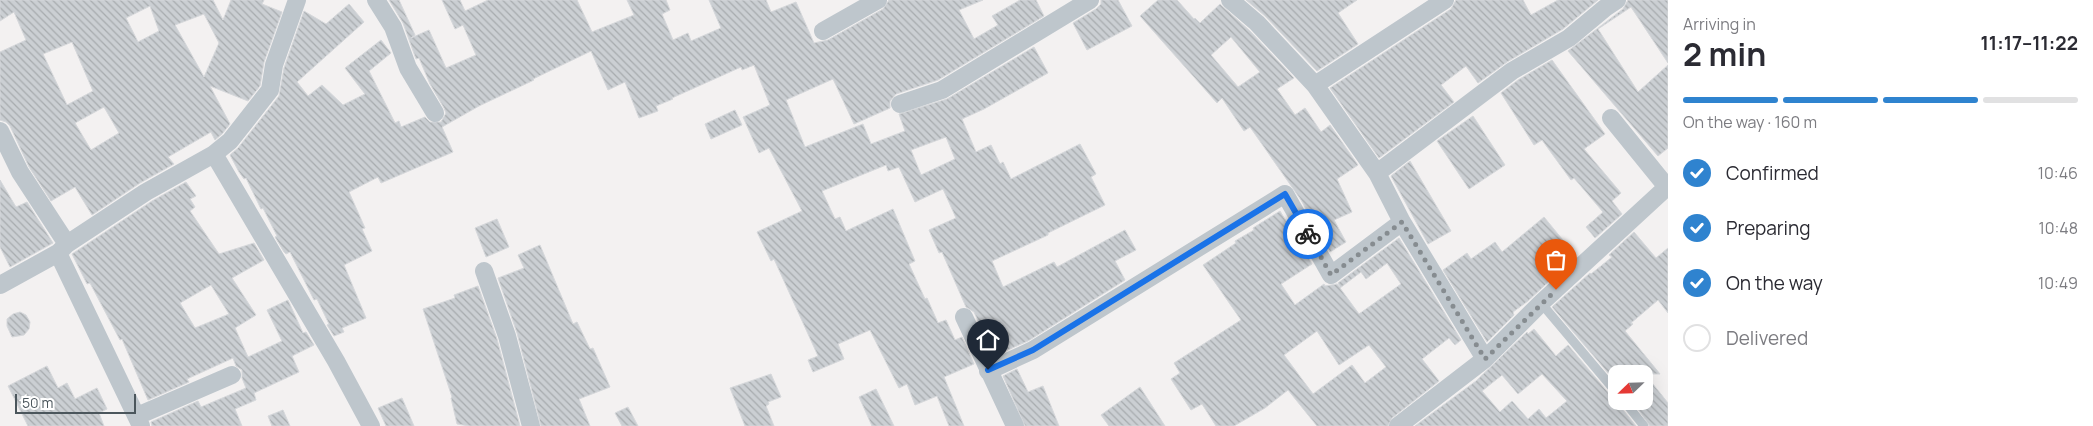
<!DOCTYPE html>
<meta charset="utf-8">
<style>
:root{--surface:#fff;--page:#f2f2f3;--text:#2b2b33;--muted:#7c7c81;--line:#e1e1e2;--accent:#2f83cf}
body{margin:0;font-family:Manrope,sans-serif;background:var(--page);color:var(--text);height:100vh;display:flex;flex-direction:column;font-size:19px;white-space:nowrap}
*{box-sizing:border-box;margin:0}
p{font-size:16px;color:var(--muted)}
.icon{flex:none;width:28px;height:28px;fill:none;stroke:currentColor;stroke-width:2;stroke-linecap:round;stroke-linejoin:round}
.map{position:relative;flex:1;overflow:hidden}
.side{display:flex;flex-direction:column;background:var(--surface);width:425px}
.side>*{flex:none}
.needle{width:32px;rotate:247deg}
.fabs{position:absolute;left:1608px;top:365px;display:grid;gap:10px}
.fabs a{display:grid;place-items:center;width:45px;height:45px;border-radius:10px;background:var(--surface);box-shadow:0 5px 20px #0002;font-size:25px}
.scale{position:absolute;left:15px;bottom:12px;width:121px;box-sizing:border-box;padding-left:5px;border:2px solid #4b565c;border-top:0;font-size:14px;line-height:18px;white-space:nowrap;color:#4b565c;-webkit-text-stroke:4px #fff;paint-order:stroke}
.pin{position:absolute;display:grid;place-items:center;width:42px;height:42px;color:#fff;margin:-51px -21px;border-radius:50% 50% 50% 0;rotate:-45deg;box-shadow:0 0 5px #0007}
.pin .icon{rotate:45deg}
.courier{position:absolute;display:grid;place-items:center;width:50px;height:50px;margin:-25px;border:4px solid #1a73e8;border-radius:50%;background:#fff;color:#222;box-shadow:0 1px 6px #0007}
.overview em{font-style:normal;font-weight:700}
.overview div{display:flex;flex-direction:column-reverse}
.overview{display:flex;align-items:center;justify-content:space-between;height:85px;padding:0 15px}
h1{font-size:32px;font-weight:700;line-height:38px}
.bar{display:grid;grid-template-columns:repeat(4,1fr);gap:8px 5px;align-content:center;height:60px;padding:0 15px}
.bar i{height:6px;border-radius:4px;background:var(--line)}
.bar .current{background:var(--accent)}
.bar p{grid-column:span 4}
ol{padding:0 15px;list-style:none}
li{display:flex;align-items:center;gap:15px;height:55px}
li p{margin-inline-start:auto}
li .icon{padding:5px;border-radius:50%;background:var(--accent);color:#fff;stroke-width:4}
li:last-child{color:var(--muted)}
li i{width:28px;height:28px;border:2px solid var(--line);border-radius:50%}
main{display:flex;flex:1;min-height:0}
.map>svg:first-child{display:block}
.building{fill:url(#building-back-hatch);stroke:#d6d8db;fill-rule:evenodd}
.lines{fill:none;stroke-linecap:round;stroke-linejoin:round}
.lane{stroke:#bec6cc;stroke-width:9}
.street{stroke:#bec6cc;stroke-width:18}
.done{stroke:#868c90;stroke-width:5;stroke-dasharray:0 9}
.route{stroke:#1a73e8;stroke-width:6}
</style>
<main>
<div class="map">
<svg width="1668" height="426" viewBox="0 0 1668 426">
<defs>
<pattern id="building-back-hatch" width="6" height="6" patternUnits="userSpaceOnUse" patternTransform="scale(1.25)"><rect width="6" height="6" fill="#cbcfd3"/><path d="M-1 5l2 2M0 0l6 6M5-1l2 2" fill="none" stroke="#a7abae"/></pattern>
</defs>
<rect width="100%" height="100%" fill="#f3f1f1"/>
<path class="building" d="M 0,0 L 213,0 L 223,20 L 231,0 L 264,0 L 262,4 L 282,12 L 264,62 L 260,86 L 248,101 L 210,86 L 230,124 L 222,134 L 215,140 L 211,132 L 168,157 L 174,164 L 140,183 L 92,215 L 75,187 L 51,201 L 29,167 L 10,126 L 6,122 L 0,120 L 0,52 L 26,40 L 14,12 L 0,21 ZM 150,6 L 159,31 L 138,42 L 126,18 ZM 204,14 L 219,43 L 204,77 L 175,25 ZM 72,42 L 93,91 L 67,105 L 43,54 ZM 104,107 L 119,133 L 91,150 L 75,123 Z
M 389,0 L 399,0 L 415,35 L 411,38 L 429,30 L 446,68 L 476,55 L 463,25 L 455,29 L 442,0 L 460,0 L 465,11 L 488,0 L 577,0 L 592,32 L 634,15 L 627,0 L 666,0 L 670,10 L 662,14 L 673,40 L 688,33 L 691,41 L 721,28 L 709,0 L 766,0 L 771,12 L 796,2 L 814,43 L 828,40 L 883,9 L 889,0 L 983,0 L 959,10 L 974,39 L 998,25 L 992,16 L 1020,0 L 1036,0 L 1044,16 L 938,80 L 896,94 L 890,101 L 890,108 L 854,124 L 833,79 L 786,100 L 805,147 L 863,124 L 871,144 L 905,131 L 899,114 L 947,99 L 1034,47 L 1048,73 L 984,109 L 962,119 L 976,152 L 991,145 L 1000,164 L 1003,162 L 1011,179 L 1080,144 L 1096,174 L 1091,177 L 1105,205 L 1048,233 L 1048,235 L 992,261 L 1003,287 L 1054,262 L 1057,267 L 1125,230 L 1136,250 L 1115,261 L 1125,280 L 1028,341 L 994,356 L 974,312 L 966,307 L 942,252 L 939,253 L 929,230 L 956,218 L 943,189 L 915,202 L 899,167 L 888,171 L 886,165 L 822,191 L 835,219 L 840,217 L 846,231 L 893,209 L 915,261 L 909,264 L 925,299 L 927,298 L 938,323 L 946,320 L 955,340 L 962,337 L 974,364 L 944,377 L 964,426 L 949,426 L 937,396 L 915,405 L 907,384 L 899,388 L 870,330 L 838,344 L 844,359 L 813,372 L 808,360 L 818,356 L 774,259 L 771,261 L 757,232 L 802,211 L 769,148 L 759,153 L 743,117 L 770,105 L 754,65 L 742,70 L 741,67 L 672,98 L 673,99 L 656,106 L 658,111 L 639,118 L 625,82 L 608,90 L 591,51 L 533,79 L 534,80 L 479,106 L 442,127 L 453,152 L 381,183 L 378,177 L 349,192 L 365,228 L 362,229 L 372,251 L 344,265 L 366,318 L 342,328 L 344,332 L 334,336 L 327,325 L 329,324 L 317,299 L 314,300 L 290,252 L 286,254 L 284,252 L 275,237 L 277,236 L 263,208 L 261,209 L 246,178 L 244,179 L 239,172 L 230,155 L 238,148 L 279,96 L 284,68 L 304,11 L 326,24 L 349,4 L 364,22 L 297,82 L 308,96 L 322,85 L 343,105 L 365,94 L 345,68 L 381,40 L 391,53 L 369,71 L 395,123 L 399,121 L 401,127 L 425,117 L 430,122 L 441,122 L 446,113 L 444,108 L 430,84 L 419,58 L 416,59 L 403,23 ZM 946,137 L 955,159 L 921,175 L 911,150 Z
M 1101,0 L 1118,0 L 1132,26 L 1087,50 L 1073,23 L 1096,9 L 1101,4 Z
M 1158,0 L 1177,0 L 1194,19 L 1195,18 L 1200,23 L 1220,4 L 1250,31 L 1294,78 L 1277,89 L 1295,115 L 1305,108 L 1321,132 L 1330,125 L 1358,165 L 1337,179 L 1352,212 L 1334,220 L 1346,242 L 1330,252 L 1301,200 L 1250,127 L 1244,131 L 1222,98 L 1217,103 L 1140,16 ZM 1231,37 L 1260,72 L 1238,87 L 1211,55 Z
M 1246,0 L 1357,0 L 1338,13 L 1358,44 L 1317,71 L 1265,16 Z
M 1456,0 L 1523,0 L 1531,15 L 1558,0 L 1598,0 L 1563,29 L 1507,62 L 1478,83 L 1466,66 L 1441,85 L 1454,102 L 1379,158 L 1330,88 L 1451,9 Z
M 1628,0 L 1668,0 L 1668,63 L 1631,7 L 1598,29 L 1638,92 L 1668,65 L 1668,148 L 1658,156 L 1568,51 L 1623,9 Z
M 1552,60 L 1605,134 L 1584,149 L 1621,193 L 1612,201 L 1622,214 L 1595,238 L 1586,227 L 1603,212 L 1574,178 L 1571,180 L 1542,140 L 1534,145 L 1501,93 L 1518,80 Z
M 735,110 L 742,125 L 711,139 L 705,124 Z
M 1473,116 L 1505,165 L 1469,189 L 1437,141 Z
M 1410,161 L 1451,231 L 1428,244 L 1391,176 Z
M 0,180 L 16,207 L 27,202 L 53,243 L 10,267 L 0,247 Z
M 186,182 L 196,196 L 190,199 L 195,207 L 190,211 L 219,254 L 254,243 L 264,260 L 232,278 L 256,315 L 235,328 L 248,357 L 282,341 L 267,310 L 288,300 L 303,333 L 306,332 L 314,345 L 292,356 L 299,372 L 254,393 L 256,400 L 235,409 L 242,426 L 152,426 L 151,422 L 198,401 L 201,407 L 246,388 L 242,378 L 242,370 L 236,366 L 233,358 L 187,379 L 189,382 L 148,400 L 122,339 L 120,340 L 90,283 L 87,284 L 72,254 L 152,201 ZM 211,285 L 229,314 L 195,328 L 180,303 Z
M 1280,211 L 1312,264 L 1281,284 L 1295,305 L 1324,284 L 1325,286 L 1337,284 L 1340,287 L 1338,283 L 1399,238 L 1461,340 L 1455,345 L 1449,338 L 1422,359 L 1439,381 L 1392,418 L 1388,426 L 1317,426 L 1288,390 L 1265,408 L 1234,426 L 1216,426 L 1202,404 L 1191,410 L 1171,379 L 1180,373 L 1174,363 L 1241,320 L 1203,265 L 1236,243 L 1235,241 L 1254,230 L 1253,228 ZM 1387,263 L 1401,284 L 1359,314 L 1340,288 L 1361,272 L 1366,279 ZM 1317,331 L 1339,365 L 1369,345 L 1386,367 L 1365,383 L 1352,365 L 1313,394 L 1284,355 Z
M 1544,217 L 1576,256 L 1528,301 L 1513,312 L 1514,315 L 1487,342 L 1443,270 L 1467,253 L 1471,259 L 1495,242 L 1502,252 Z
M 497,219 L 509,247 L 486,257 L 475,228 Z
M 1634,232 L 1656,258 L 1668,248 L 1668,313 L 1658,300 L 1631,323 L 1633,324 L 1625,331 L 1660,374 L 1645,374 L 1668,403 L 1668,426 L 1650,426 L 1632,401 L 1644,401 L 1644,374 L 1609,374 L 1552,307 L 1590,273 L 1591,274 L 1612,257 L 1609,255 Z
M 540,245 L 573,324 L 577,322 L 590,349 L 593,348 L 610,387 L 579,399 L 590,426 L 541,426 L 517,333 L 498,278 L 524,268 L 518,255 Z
M 478,286 L 497,339 L 520,426 L 469,426 L 457,424 L 451,398 L 452,397 L 423,309 L 455,298 L 454,295 Z
M 20,312 L 26,315 L 30,322 L 29,329 L 24,335 L 12,337 L 7,326 L 7,319 L 13,314 Z
M 1534,329 L 1556,356 L 1568,345 L 1611,396 L 1616,398 L 1616,401 L 1636,426 L 1415,426 L 1476,381 L 1527,332 L 1528,334 ZM 1542,374 L 1567,401 L 1546,418 L 1539,409 L 1528,419 L 1512,401 L 1500,412 L 1482,391 L 1502,375 L 1518,394 Z
M 47,366 L 58,388 L 67,383 L 75,399 L 97,388 L 107,409 L 99,413 L 104,426 L 28,426 L 8,386 Z
M 1017,369 L 1028,392 L 1043,386 L 1059,426 L 1025,426 L 1003,376 Z
M 771,374 L 781,397 L 768,402 L 769,404 L 766,406 L 774,426 L 745,426 L 730,388 Z
M 1140,387 L 1165,426 L 1109,426 L 1101,415 Z
M 876,389 L 894,426 L 872,426 L 859,397 Z
M 402,398 L 414,426 L 386,426 L 378,408 Z
M 628,407 L 638,426 L 622,426 L 615,413 Z
M 283,410 L 290,426 L 272,426 L 268,416 Z"/>
<g class="lines">
<path class="lane" d="M 1541,303 L 1616,392
M 1624,401 L 1644,426"/>
<path class="street" d="M 376,0 L 393,27 L 408,68 L 435,113
M 1230,0 L 1257,23 L 1315,85 L 1341,122 L 1377,173 L 1402,222 L 1485,359
M 823,31 L 878,0
M 1315,85 L 1445,0
M 900,104 L 942,90 L 1090,0
M 1611,118 L 1667,187
M 0,131 L 20,172 L 67,244
M 214,154 L 336,361 L 371,426
M 1377,173 L 1512,71 L 1569,38 L 1605,8 L 1617,0
M 58,253 L 141,426
M 484,271 L 507,336 L 531,426
M 0,285 L 58,253 L 67,244 L 146,192 L 214,154 L 230,141 L 270,90 L 274,65 L 297,0
M 964,317 L 1015,426
M 988,371 L 1033,350 L 1285,194 L 1331,275 L 1402,222
M 137,416 L 232,375
M 1398,426 L 1485,359 L 1541,303 L 1668,186"/>
</g>
<g class="lines">
<path class="done" d="M 1308,234 L 1331,275 L 1402,222 L 1485,359 L 1556,290"/>
<path class="route" d="M 988,370 L 1033,350 L 1285,194 L 1308,234"/>
</g>
</svg>
<div class="fabs">
<a><svg class="needle" viewBox="-14 -14 28 28"><path d="M0-13l5 13h-10z" fill="#e53935"/><path d="M0 13l5-13h-10z" fill="#7c7c81"/></svg></a>
</div>
<div class="scale">50 m</div>
<div class="pin" style="left:1556px;top:290px;background:#ea580c"><svg class="icon" aria-label="bag" viewBox="0 0 24 24"><path d="M5 8h14l-1 12H6zM9 8a3 3 0 0 1 6 0"/></svg></div>
<div class="pin" style="left:988px;top:370px;background:#1f2937"><svg class="icon" aria-label="home" viewBox="0 0 24 24"><path d="M3 11l9-7 9 7M6 9v11h12V9"/></svg></div>
<div class="courier" style="left:1308px;top:234px"><svg class="icon" aria-label="bike" viewBox="0 0 24 24"><circle cx="6" cy="16" r="4"/><circle cx="18" cy="16" r="4"/><path d="M6 16l4-8h5l3 8M10 8l3 8H6M13 5h3"/></svg></div>
</div>
<section class="side">
<div class="overview"><div><h1>2 min</h1><p>Arriving in</p></div><em>11:17–11:22</em></div>
<div class="bar"><i class="current"></i><i class="current"></i><i class="current"></i><i></i><p>On the way · 160 m</p></div>
<ol>
<li><svg class="icon" aria-label="check" viewBox="0 0 24 24"><path d="M5 12l5 5 9-10"/></svg>Confirmed<p>10:46</p></li>
<li><svg class="icon" aria-label="check" viewBox="0 0 24 24"><path d="M5 12l5 5 9-10"/></svg>Preparing<p>10:48</p></li>
<li><svg class="icon" aria-label="check" viewBox="0 0 24 24"><path d="M5 12l5 5 9-10"/></svg>On the way<p>10:49</p></li>
<li><i></i>Delivered</li>
</ol>
</section>
</main>
